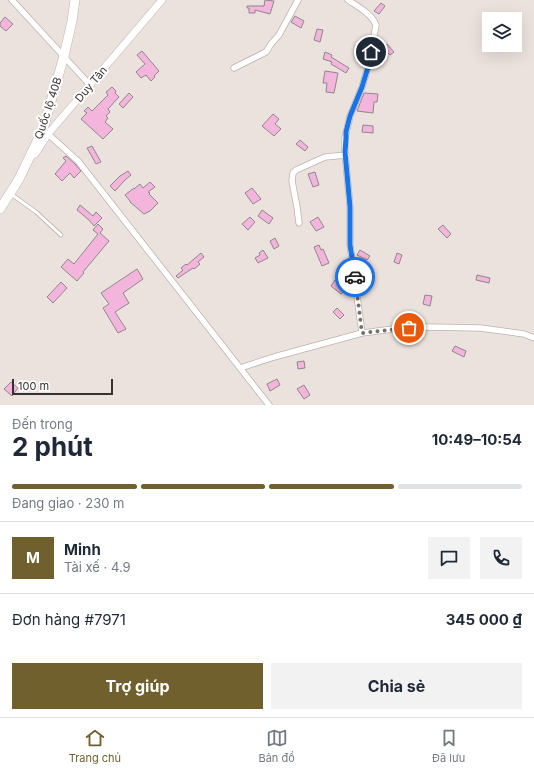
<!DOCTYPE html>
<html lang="vi">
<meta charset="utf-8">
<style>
:root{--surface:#fff;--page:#f2f2f3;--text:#1f2937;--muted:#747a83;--line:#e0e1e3;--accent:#6f602d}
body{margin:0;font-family:Inter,sans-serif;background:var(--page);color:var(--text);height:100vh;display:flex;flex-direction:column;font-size:15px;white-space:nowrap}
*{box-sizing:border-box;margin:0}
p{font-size:13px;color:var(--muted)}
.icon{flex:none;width:22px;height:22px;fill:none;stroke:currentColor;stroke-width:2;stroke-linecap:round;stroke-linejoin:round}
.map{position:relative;height:405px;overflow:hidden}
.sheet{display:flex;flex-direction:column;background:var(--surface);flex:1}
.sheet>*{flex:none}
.fabs{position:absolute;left:482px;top:12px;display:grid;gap:8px}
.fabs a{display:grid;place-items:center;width:40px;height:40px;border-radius:0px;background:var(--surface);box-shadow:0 4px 16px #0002;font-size:20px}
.scale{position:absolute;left:12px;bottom:10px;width:101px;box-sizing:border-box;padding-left:4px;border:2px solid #363231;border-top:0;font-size:11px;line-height:14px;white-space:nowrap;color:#363231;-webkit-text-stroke:3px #fff;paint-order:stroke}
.pin{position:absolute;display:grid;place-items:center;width:34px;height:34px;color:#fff;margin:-17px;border:2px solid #fff;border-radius:50%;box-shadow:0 1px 4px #0007}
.courier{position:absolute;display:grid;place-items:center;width:40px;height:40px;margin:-20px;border:3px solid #1a73e8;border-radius:50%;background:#fff;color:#222;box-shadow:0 1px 5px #0007}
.overview em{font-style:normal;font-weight:700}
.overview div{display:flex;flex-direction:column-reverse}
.overview{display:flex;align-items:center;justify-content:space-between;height:68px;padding:0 12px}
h1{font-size:26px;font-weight:700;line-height:30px}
.bar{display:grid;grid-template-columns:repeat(4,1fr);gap:6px 4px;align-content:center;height:48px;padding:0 12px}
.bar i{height:5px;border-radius:3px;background:var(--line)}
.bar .active{background:var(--accent)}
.bar p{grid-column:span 4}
.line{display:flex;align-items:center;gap:10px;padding:0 12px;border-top:1px solid var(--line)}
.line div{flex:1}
.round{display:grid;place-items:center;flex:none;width:42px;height:42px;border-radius:0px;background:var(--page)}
.cta{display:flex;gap:8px;margin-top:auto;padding:8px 12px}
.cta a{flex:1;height:46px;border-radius:0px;background:var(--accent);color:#fff;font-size:16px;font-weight:700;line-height:46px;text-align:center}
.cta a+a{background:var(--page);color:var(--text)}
.menu{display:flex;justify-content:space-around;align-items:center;height:56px;border-top:1px solid var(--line);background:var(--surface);font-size:11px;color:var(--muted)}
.menu a{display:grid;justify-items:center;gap:2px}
.menu .active{color:var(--accent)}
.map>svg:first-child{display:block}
.building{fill:#f4b5dc;stroke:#8f878c}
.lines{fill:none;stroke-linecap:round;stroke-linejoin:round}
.service-casing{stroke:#bcb3af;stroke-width:4.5}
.minor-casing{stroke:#bcb3af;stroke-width:7}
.tertiary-casing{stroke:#bcb3af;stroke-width:8}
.trunk-casing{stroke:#bcb3af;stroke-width:10}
.service{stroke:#fff;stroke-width:3}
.minor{stroke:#fff;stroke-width:5.5}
.tertiary{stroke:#fff;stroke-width:7}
.trunk{stroke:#fff;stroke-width:9}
.done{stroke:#75706e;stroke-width:4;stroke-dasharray:0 7.2}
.route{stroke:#1a73e8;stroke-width:5}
.labels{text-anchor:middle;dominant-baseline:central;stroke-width:4;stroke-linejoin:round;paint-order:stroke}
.street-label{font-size:11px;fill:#363231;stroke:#fff}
</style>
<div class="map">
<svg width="534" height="405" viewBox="0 0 534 405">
<rect width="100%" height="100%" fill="#ebe2de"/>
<path class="building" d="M 265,0 L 274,1 L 270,14 L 255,10 L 255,13 L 249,13 L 249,8 L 247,8 L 247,6 L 264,6 Z
M 381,3 L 385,6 L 379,14 L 374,11 Z
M 295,16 L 304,21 L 301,28 L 291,22 Z
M 5,17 L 13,24 L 6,31 L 0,26 L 0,23 Z
M 317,29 L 323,30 L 320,42 L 314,40 Z
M 387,44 L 394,52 L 390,55 L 383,48 Z
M 142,51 L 159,71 L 154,76 L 155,77 L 151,81 L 146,75 L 141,78 L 136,72 L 145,64 L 137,55 Z
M 325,52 L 332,55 L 331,57 L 349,68 L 346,73 L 331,64 L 332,62 L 323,59 Z
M 325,71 L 338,73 L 334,93 L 326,92 L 327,83 L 323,83 Z
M 112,87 L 116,91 L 115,93 L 119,97 L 108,109 L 110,112 L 106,116 L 108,118 L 105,122 L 113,129 L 103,139 L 81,119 L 87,113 L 84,111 L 88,107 L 92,111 L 108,95 L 106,92 Z
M 129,93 L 133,97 L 123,108 L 119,104 Z
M 364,93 L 378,94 L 377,102 L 374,102 L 373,113 L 357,111 Z
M 273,114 L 279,119 L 275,124 L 281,129 L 274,136 L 262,126 Z
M 363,125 L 373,126 L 373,133 L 362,132 Z
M 300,140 L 308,147 L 305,151 L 296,144 Z
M 92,146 L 101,162 L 96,164 L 87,148 Z
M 66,156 L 75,164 L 81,171 L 74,178 L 70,173 L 62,181 L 55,174 L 66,161 L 63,158 Z
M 128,171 L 131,175 L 125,180 L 115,191 L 110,186 L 120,176 Z
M 315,172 L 319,185 L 313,187 L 308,174 Z
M 150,182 L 155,187 L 148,192 L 150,193 L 149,194 L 158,203 L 150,211 L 144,214 L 130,202 L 130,201 L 125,195 L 134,188 L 134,189 L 140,184 L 143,188 Z
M 252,188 L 261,199 L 253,204 L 245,193 Z
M 80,205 L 93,216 L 96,212 L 102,218 L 94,226 L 89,220 L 77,210 Z
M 262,210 L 273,218 L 269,224 L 258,216 Z
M 250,217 L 255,222 L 248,230 L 242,224 Z
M 318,217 L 324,227 L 316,231 L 310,222 Z
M 98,224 L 103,229 L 100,233 L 109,241 L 83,272 L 84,273 L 77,281 L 61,267 L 68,259 L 74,264 L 98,234 L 93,230 Z
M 443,225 L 451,234 L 447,238 L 438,229 Z
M 275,238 L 279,246 L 274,249 L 270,241 Z
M 319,245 L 321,250 L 323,249 L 329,263 L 322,266 L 314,247 Z
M 263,250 L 268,258 L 258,263 L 255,258 L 260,255 L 259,253 Z
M 360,250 L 370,256 L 367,260 L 357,255 Z
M 201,253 L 204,257 L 198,262 L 200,264 L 194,269 L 193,268 L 178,278 L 176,276 L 183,270 L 181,268 L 186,264 L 187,265 Z
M 397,253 L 402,255 L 399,264 L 394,262 Z
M 137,269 L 143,279 L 123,293 L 129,303 L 115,312 L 126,329 L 118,333 L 103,308 L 109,304 L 101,293 Z
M 477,275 L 490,278 L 489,283 L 476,280 Z
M 335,280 L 346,289 L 341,294 L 331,286 Z
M 61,282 L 67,288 L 53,303 L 47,297 Z
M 425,295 L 432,296 L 430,306 L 423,304 Z
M 337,308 L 344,315 L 340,319 L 333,312 Z
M 455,346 L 466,351 L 464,357 L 452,351 Z
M 304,361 L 305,368 L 298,369 L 297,362 Z
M 277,379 L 280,385 L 270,391 L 267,384 Z
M 11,382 L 18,388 L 12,396 L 4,389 Z
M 304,385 L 310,395 L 304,399 L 297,389 Z"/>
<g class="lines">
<defs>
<path id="service" d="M 11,194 L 36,212 L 61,235"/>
<path id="minor" d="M 12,0 L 90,85
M 348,0 C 358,7 371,13 376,25 L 369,64 L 362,87 L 350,116 L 345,138 L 345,152 L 350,207 L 350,245 L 362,333
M 234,68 L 266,52 L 271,44 L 279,35 L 298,0
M 48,134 L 78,161 L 269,405
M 299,223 L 297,207 L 292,181 L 293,173 L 296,170 L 325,157 L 346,155
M 240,368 L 274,357 L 362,333 L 393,329 L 429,327 L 480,328 L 524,334 L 534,338"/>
<path id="tertiary" d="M 35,154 L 48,134 L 162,0"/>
<path id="trunk" d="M 0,209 L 19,179 L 43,129 L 64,56 L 72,21 L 75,0"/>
</defs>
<use href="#service" class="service-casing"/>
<use href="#minor" class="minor-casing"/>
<use href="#tertiary" class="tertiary-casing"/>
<use href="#trunk" class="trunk-casing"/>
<use href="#service" class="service"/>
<use href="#minor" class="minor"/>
<use href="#tertiary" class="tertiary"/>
<use href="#trunk" class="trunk"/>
</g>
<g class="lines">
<path class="done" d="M 355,277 L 362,333 L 409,328"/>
<path class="route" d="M 355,277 L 350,245 L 350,207 L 345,152 L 346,138 L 346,132 L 350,116 L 362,87 L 369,64 L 371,52"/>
</g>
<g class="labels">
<g class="street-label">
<text transform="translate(91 84) rotate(-50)">Duy Tân</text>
<text transform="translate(48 108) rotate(-72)">Quốc lộ 40B</text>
</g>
</g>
</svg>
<div class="fabs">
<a><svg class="icon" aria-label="layers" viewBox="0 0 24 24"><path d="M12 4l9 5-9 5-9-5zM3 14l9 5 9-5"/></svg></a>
</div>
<div class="scale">100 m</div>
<div class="pin" style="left:409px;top:328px;background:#ea580c"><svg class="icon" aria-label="bag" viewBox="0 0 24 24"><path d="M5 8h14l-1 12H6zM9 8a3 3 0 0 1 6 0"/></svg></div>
<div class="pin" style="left:371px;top:52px;background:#1f2937"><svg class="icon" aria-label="home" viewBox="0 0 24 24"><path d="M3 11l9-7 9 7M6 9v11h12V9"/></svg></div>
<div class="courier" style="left:355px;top:277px"><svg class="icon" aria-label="car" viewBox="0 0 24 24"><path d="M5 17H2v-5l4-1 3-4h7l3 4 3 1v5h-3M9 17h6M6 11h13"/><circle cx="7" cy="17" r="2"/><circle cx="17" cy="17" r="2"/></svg></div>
</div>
<section class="sheet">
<div class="overview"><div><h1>2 phút</h1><p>Đến trong</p></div><em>10:49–10:54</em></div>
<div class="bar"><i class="active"></i><i class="active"></i><i class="active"></i><i></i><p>Đang giao · 230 m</p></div>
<div class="line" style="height:72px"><b class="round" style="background:var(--accent);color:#fff">M</b><div><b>Minh</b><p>Tài xế · 4.9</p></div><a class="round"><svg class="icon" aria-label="chat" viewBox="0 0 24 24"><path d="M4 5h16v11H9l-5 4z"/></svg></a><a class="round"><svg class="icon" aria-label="phone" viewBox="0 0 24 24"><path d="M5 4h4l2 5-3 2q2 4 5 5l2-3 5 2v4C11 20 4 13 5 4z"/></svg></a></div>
<div class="line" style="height:52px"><div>Đơn hàng #7971</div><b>345 000 ₫</b></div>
<div class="cta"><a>Trợ giúp</a><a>Chia sẻ</a></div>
</section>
<nav class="menu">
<a class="active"><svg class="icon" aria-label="home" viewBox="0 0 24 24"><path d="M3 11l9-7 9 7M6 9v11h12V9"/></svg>Trang chủ</a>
<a><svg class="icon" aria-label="map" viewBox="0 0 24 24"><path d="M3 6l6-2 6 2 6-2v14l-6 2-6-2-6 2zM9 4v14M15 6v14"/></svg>Bản đồ</a>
<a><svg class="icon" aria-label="saved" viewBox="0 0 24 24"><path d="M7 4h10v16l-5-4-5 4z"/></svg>Đã lưu</a>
</nav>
